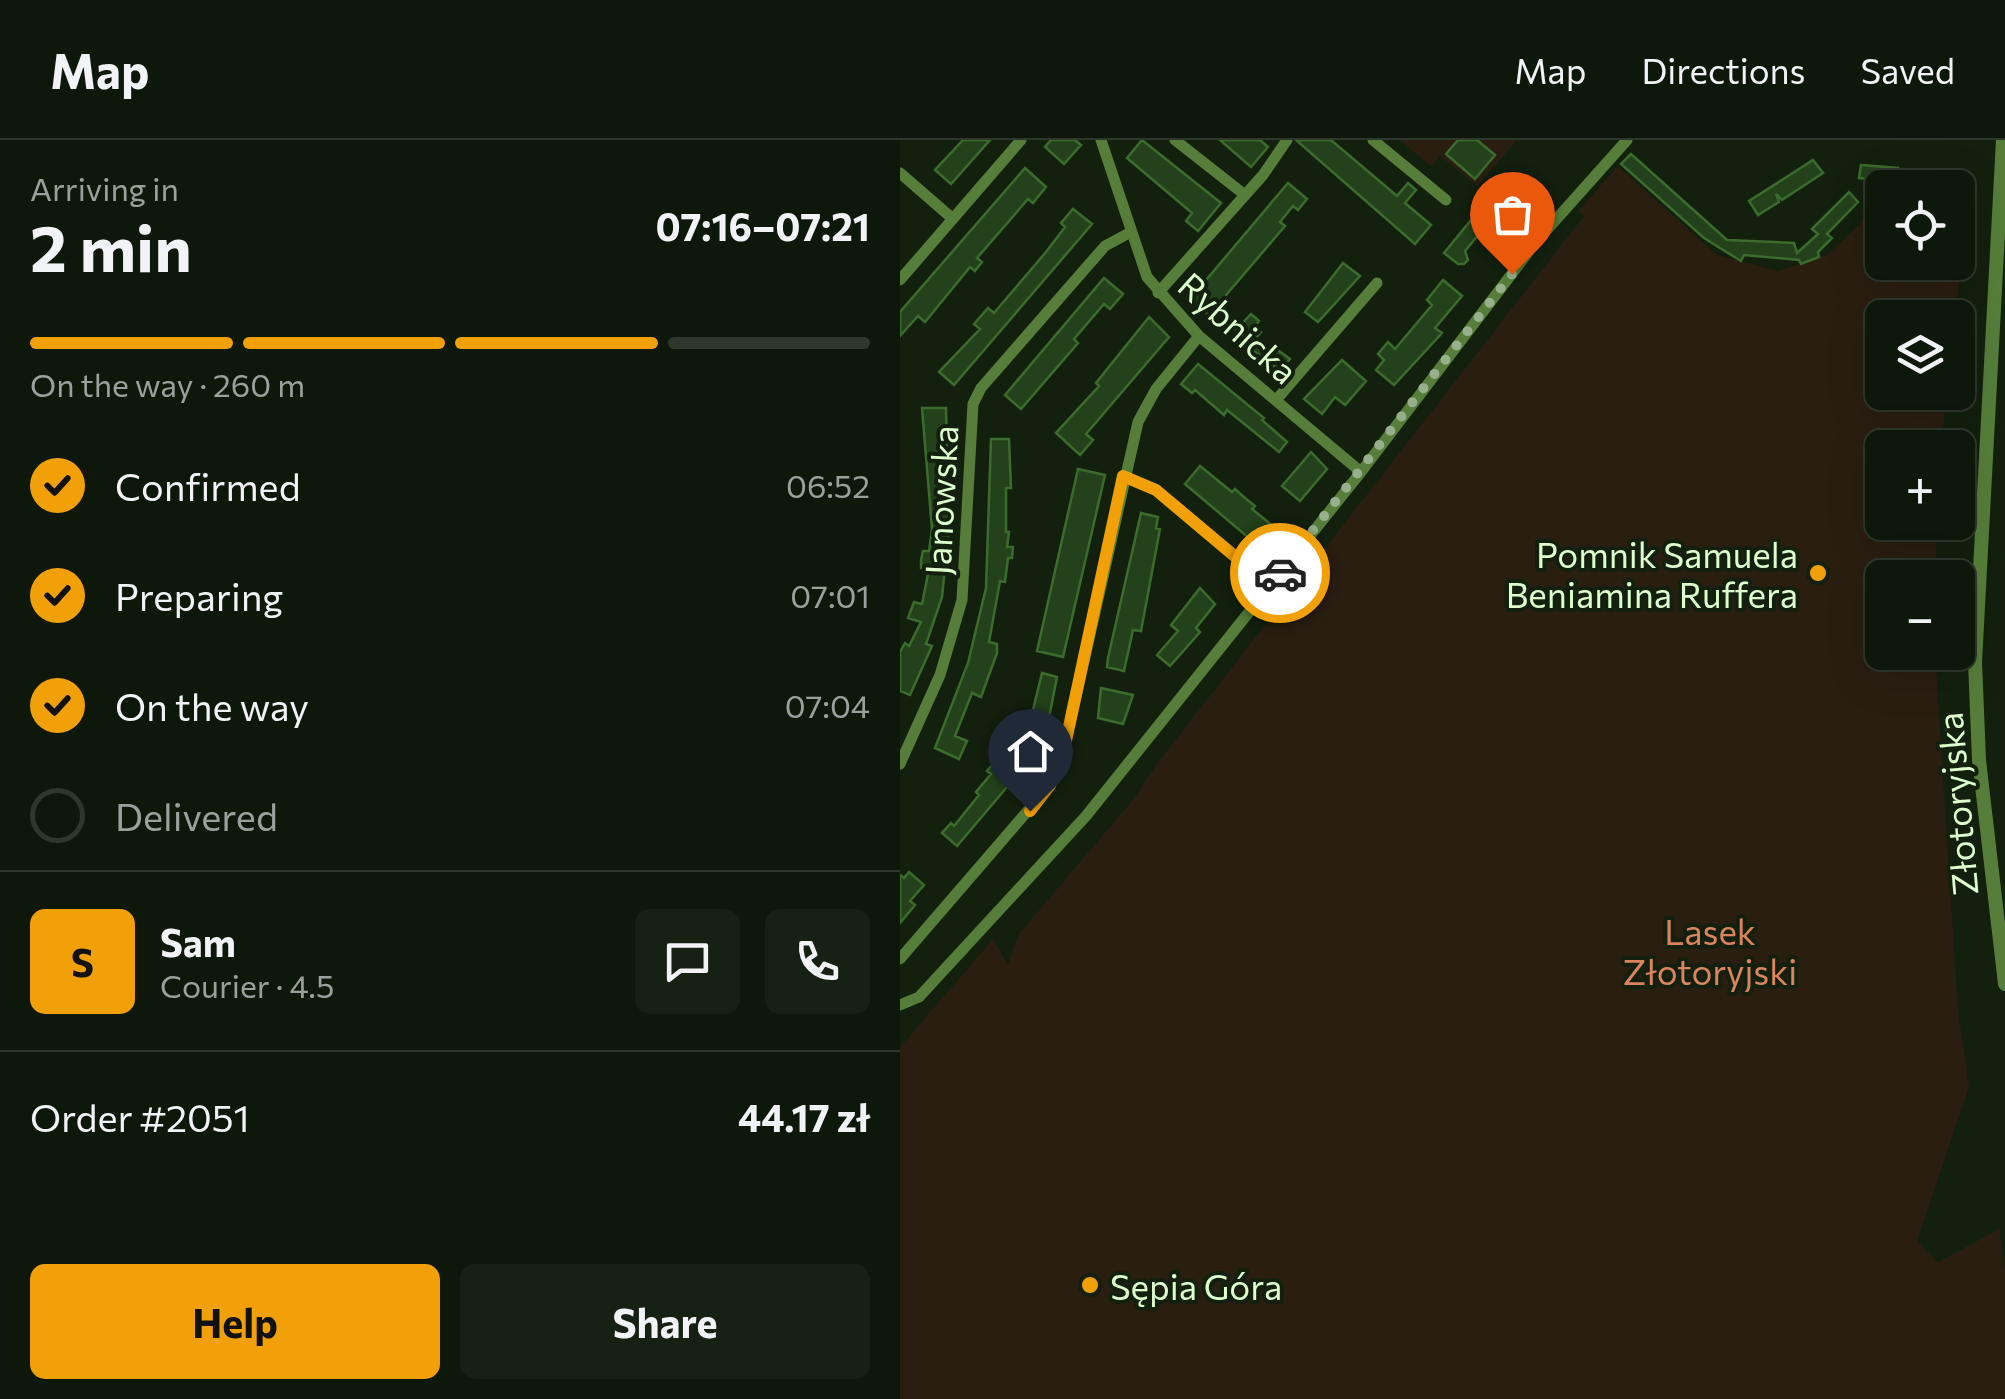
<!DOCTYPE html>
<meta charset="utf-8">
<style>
:root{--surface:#0e180a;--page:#172113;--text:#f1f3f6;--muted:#9ba09c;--line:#2e372b;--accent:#f1a107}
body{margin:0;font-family:Commissioner,sans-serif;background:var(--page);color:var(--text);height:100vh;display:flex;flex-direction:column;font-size:38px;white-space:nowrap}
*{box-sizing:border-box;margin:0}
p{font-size:32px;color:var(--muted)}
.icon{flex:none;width:55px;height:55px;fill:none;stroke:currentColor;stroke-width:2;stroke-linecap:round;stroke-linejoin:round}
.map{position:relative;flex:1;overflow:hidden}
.panel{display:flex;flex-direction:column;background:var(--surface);width:900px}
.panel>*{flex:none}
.buttons{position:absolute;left:965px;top:30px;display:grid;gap:20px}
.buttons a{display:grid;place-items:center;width:110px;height:110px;border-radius:15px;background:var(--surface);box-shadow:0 10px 40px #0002,0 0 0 2px var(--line);font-size:50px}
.pin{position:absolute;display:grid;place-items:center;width:85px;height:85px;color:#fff;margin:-102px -42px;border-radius:50% 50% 50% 0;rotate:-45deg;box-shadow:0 0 10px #0007}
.pin .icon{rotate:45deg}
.courier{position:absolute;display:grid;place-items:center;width:100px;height:100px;margin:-50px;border:8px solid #f1a107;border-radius:50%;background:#fff;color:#222;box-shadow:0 2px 12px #0007}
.summary em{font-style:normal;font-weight:700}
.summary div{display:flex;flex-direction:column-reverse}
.summary{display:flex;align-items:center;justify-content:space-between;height:170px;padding:0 30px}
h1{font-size:65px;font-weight:700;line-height:75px}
.bar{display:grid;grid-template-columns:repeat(4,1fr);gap:15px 10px;align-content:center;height:120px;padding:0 30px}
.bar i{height:12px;border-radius:8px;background:var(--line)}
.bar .active{background:var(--accent)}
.bar p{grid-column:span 4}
.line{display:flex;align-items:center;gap:25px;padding:0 30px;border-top:2px solid var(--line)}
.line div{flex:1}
.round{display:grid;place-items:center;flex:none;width:105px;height:105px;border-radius:15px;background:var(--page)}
ol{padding:0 30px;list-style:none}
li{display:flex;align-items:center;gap:30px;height:110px}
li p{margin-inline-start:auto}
li .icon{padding:10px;border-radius:50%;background:var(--accent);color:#111;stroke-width:4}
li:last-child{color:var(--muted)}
li i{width:55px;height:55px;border:5px solid var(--line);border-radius:50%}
.action{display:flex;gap:20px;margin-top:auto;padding:20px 30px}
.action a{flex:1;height:115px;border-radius:15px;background:var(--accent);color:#111;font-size:40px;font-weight:700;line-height:115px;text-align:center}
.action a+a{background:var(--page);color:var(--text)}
header{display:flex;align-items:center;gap:60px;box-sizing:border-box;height:140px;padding:0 50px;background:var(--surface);border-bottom:2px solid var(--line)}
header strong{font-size:48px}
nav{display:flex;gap:55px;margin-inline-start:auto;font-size:35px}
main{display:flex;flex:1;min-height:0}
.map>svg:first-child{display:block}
.green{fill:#2a1e11}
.building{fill:#23411a;stroke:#3c6c2d;stroke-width:2.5}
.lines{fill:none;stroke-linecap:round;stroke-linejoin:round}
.minor{stroke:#567e3a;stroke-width:11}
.tertiary{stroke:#567e3a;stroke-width:14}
.done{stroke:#97b08b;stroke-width:10;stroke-dasharray:0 18}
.route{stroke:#f1a107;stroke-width:12}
.poi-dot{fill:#f1a107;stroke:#13200e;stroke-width:4}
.labels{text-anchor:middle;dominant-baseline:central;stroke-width:8;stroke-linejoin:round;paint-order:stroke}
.street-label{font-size:35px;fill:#defece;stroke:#13200e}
.poi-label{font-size:35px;fill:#defece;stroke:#13200e;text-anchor:end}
.park-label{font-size:35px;fill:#db845d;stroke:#13200e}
</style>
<header>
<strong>Map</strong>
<nav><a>Map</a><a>Directions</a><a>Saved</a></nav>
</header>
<main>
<section class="panel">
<div class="summary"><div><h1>2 min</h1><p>Arriving in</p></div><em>07:16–07:21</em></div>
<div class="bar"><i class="active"></i><i class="active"></i><i class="active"></i><i></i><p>On the way · 260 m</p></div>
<ol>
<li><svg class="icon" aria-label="check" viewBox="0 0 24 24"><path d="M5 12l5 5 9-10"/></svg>Confirmed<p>06:52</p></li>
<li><svg class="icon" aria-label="check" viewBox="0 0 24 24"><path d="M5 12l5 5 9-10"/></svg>Preparing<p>07:01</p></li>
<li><svg class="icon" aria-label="check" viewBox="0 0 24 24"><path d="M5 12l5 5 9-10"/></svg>On the way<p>07:04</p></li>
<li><i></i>Delivered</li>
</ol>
<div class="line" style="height:180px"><b class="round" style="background:var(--accent);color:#111">S</b><div><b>Sam</b><p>Courier · 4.5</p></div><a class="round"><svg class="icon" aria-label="chat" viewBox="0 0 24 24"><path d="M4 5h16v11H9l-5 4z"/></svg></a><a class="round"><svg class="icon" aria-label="phone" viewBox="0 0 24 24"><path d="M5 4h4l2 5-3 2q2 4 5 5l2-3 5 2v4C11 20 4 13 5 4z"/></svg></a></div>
<div class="line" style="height:130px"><div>Order #2051</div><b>44.17 zł</b></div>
<div class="action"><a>Help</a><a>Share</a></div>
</section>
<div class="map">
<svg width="1105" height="1259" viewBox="0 0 1105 1259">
<rect width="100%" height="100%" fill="#13200e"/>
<path class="green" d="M 500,0 L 617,0 L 577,46 L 540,16 L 531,26 Z
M 718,26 L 817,115 L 878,131 L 927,115 L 981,64 L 982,122 L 1058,122 L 1058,67 L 1068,68 L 1055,177 L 982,178 L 982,252 L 1047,253 L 1041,307 L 982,308 L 982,382 L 1037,383 L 1035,437 L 982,438 L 982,512 L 1035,513 L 1058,871 L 1069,947 L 1017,1101 L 1038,1122 L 1099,1089 L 1105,1131 L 1105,1259 L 0,1259 L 0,907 L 93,799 L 108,825 L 118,795 L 232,661 L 256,625 L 684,76 L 678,71 Z"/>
<path class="building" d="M 63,0 L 90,0 L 51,44 L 35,30 Z
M 151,0 L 175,0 L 181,5 L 164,24 L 145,7 Z
M 242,0 L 321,63 L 298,91 L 286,81 L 292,73 L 227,18 Z
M 320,0 L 360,0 L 368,7 L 351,27 Z
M 396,0 L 431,0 L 497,56 L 508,43 L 516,50 L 505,63 L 531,85 L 515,104 Z
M 558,0 L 577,0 L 595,15 L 575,39 L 546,14 Z
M 731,14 L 827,100 L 894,103 L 897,113 L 918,94 L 912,89 L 949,52 L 958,62 L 927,94 L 932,98 L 918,112 L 919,117 L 901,124 L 899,120 L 844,115 L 841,121 L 804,98 L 721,24 Z
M 913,20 L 923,33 L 882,60 L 876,54 L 879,62 L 858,75 L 849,61 Z
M 961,25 L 998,28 L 997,41 L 959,38 Z
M 125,28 L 146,47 L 133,63 L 128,59 L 77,118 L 82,122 L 75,131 L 70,127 L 25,182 L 18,176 L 0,196 L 0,172 Z
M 622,38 L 637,51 L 592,104 L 580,93 L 565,111 L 568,120 L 564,124 L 558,124 L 544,113 L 580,69 L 588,76 Z
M 388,43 L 407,59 L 398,70 L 393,66 L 380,82 L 385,86 L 309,175 L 290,159 Z
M 173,69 L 192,84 L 54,245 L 39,232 L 80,189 L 74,184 L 88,168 L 94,173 L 146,112 L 165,87 L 161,83 Z
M 443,123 L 460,136 L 418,182 L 405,172 Z
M 204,138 L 223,154 L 210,169 L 204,164 L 174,199 L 178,203 L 121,269 L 105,255 Z
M 543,140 L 562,156 L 535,188 L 542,193 L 494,245 L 476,230 L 484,220 L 478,214 L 488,202 L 495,209 L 532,165 L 527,160 Z
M 351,174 L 359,181 L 354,187 L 361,192 L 356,198 L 372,212 L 375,208 L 390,219 L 380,231 L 338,199 L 341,194 L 336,190 Z
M 249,177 L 269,197 L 186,294 L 193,300 L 180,315 L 156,293 L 199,246 L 196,243 Z
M 442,220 L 466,241 L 445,265 L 435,257 L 422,274 L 404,259 Z
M 298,224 L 364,278 L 362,280 L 387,302 L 379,312 L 327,270 L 324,275 L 295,250 L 292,253 L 281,244 Z
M 22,268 L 46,268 L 49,391 L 42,457 L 26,504 L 32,506 L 10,555 L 0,551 L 0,512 L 5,503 L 9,506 L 21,482 L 8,478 L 14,462 L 22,464 L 29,429 L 21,428 L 21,420 L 23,411 L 29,411 L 32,389 Z
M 91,299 L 109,299 L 111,348 L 106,348 L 106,392 L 109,392 L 107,407 L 113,407 L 112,418 L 108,418 L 105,442 L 100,441 L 89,502 L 97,504 L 97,513 L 81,557 L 72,553 L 55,596 L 67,601 L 59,619 L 35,608 L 68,523 L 86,448 Z
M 411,312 L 427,329 L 400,361 L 382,346 Z
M 300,326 L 332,352 L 335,349 L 345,358 L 355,366 L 352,369 L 385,396 L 369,415 L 285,344 Z
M 178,329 L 205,335 L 163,517 L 137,511 Z
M 241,373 L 258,377 L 256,388 L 260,389 L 241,491 L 233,490 L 224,531 L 207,527 L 208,518 Z
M 300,448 L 315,464 L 296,488 L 300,492 L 270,526 L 257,515 L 278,491 L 271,485 Z
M 142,533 L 157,537 L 149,578 L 132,574 Z
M 201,548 L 233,555 L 223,584 L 198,578 Z
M 102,612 L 113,620 L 108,626 L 122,637 L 112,650 L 107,647 L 57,706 L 42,693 L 51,683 L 54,686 L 79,655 L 76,652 L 91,634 L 87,631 Z
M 9,732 L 24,745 L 10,761 L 15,765 L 0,783 L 0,735 L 4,738 Z"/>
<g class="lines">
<path class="minor" d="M 201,0 L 247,137 L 299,196 L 461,332
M 275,0 L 345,55
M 473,0 L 546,60
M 0,33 L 53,79
M 0,140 L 121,0
M 258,153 L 363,35 L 387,0
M 377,259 L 477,143
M 223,336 L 256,350 L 370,446
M 0,624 L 40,535 L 62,460 L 73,264 L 81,248 L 205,106 L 231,92
M 0,819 L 150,645 L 162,619 L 238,282 L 256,249 L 299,196
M 0,865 L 19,857 L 186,676 L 461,332 L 636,102 L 727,0"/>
<path class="tertiary" d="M 1103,0 L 1075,522 L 1079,620 L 1105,844"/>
</g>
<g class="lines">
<path class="done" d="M 380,433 L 612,134"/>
<path class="route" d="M 130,671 L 150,645 L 162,619 L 223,336 L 256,350 L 370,446 L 380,433"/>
</g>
<g class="poi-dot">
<circle cx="918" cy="433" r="10"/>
<circle cx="190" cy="1145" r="10"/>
</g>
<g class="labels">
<g class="street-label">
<text transform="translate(339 187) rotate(42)">Rybnicka</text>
<text transform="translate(40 360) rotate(-87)">Janowska</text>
<text transform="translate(1056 664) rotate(-95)">Złotoryjska</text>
</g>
<g class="poi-label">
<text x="898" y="413">Pomnik Samuela<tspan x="898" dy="40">Beniamina Ruffera</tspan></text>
<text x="210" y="1145" text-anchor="start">Sępia Góra</text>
</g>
<g class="park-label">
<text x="810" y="790">Lasek<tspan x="810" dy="40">Złotoryjski</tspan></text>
</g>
</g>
</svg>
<div class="buttons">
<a><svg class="icon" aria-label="locate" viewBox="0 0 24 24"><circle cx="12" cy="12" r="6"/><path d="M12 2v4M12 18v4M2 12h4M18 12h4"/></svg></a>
<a><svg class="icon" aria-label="layers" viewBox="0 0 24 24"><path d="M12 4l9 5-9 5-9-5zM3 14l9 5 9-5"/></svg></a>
<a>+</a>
<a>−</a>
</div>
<div class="pin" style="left:612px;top:134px;background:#ea580c"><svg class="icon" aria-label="bag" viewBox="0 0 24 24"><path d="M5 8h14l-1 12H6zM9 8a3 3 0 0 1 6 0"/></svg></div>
<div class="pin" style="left:130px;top:671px;background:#1f2937"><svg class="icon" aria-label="home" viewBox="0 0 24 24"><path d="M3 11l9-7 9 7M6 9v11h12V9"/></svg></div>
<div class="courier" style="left:380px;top:433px"><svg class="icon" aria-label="car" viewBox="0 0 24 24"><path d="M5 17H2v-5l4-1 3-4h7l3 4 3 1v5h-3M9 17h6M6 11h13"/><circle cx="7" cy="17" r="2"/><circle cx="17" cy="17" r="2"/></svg></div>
</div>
</main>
